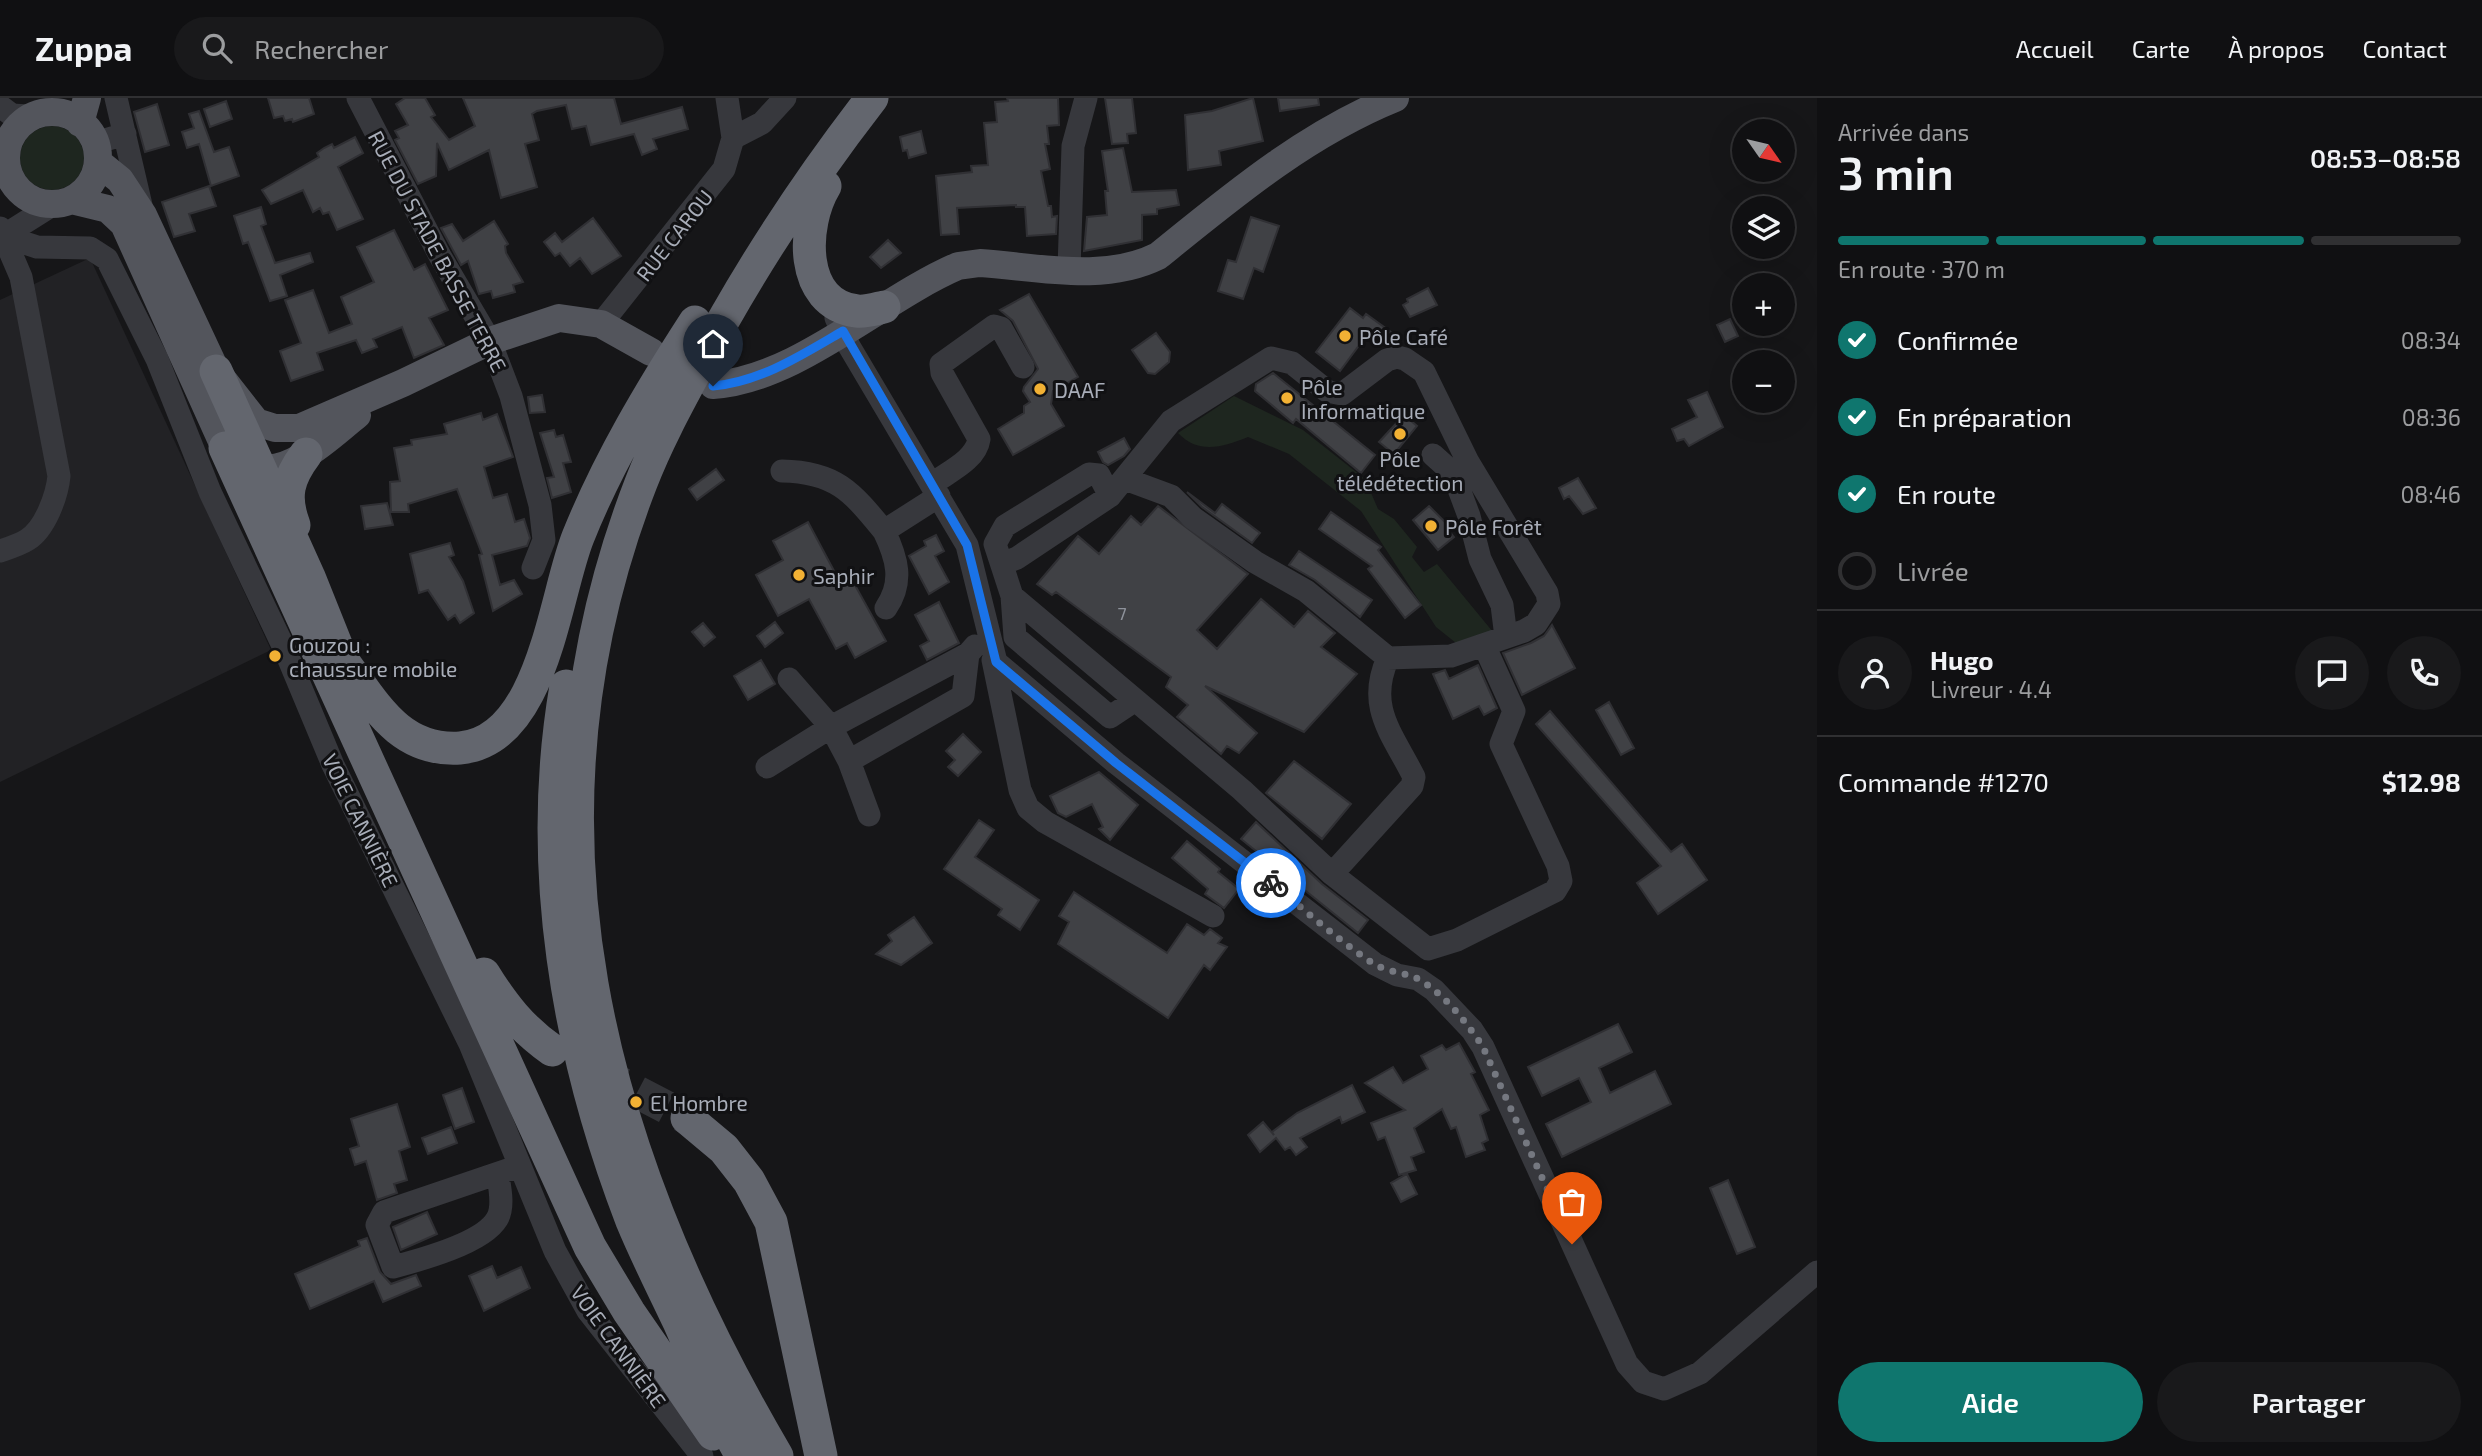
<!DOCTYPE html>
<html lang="fr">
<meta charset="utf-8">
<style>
:root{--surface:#101012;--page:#19191b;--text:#f1f3f6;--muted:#9c9d9f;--line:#303032;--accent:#0f766e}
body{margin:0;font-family:"Exo 2",sans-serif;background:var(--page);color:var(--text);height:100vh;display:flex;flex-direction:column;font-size:26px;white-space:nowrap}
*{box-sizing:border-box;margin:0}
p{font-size:23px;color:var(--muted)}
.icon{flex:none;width:38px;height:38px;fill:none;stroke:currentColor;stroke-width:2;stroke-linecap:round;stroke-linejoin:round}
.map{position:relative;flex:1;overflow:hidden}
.sheet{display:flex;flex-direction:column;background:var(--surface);width:665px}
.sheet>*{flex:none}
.needle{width:46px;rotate:124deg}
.tools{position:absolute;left:1732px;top:21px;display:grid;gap:14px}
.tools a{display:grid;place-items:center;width:63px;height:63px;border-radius:50%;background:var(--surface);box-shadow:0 7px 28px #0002,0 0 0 2px var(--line);font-size:35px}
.pin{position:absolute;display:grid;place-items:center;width:60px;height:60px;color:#fff;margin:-72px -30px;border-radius:50% 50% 50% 0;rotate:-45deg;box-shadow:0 0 7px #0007}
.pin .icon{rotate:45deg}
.courier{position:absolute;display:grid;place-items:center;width:70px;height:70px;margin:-35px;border:5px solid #1a73e8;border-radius:50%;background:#fff;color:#222;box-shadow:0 2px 9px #0007}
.overview em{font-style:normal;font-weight:600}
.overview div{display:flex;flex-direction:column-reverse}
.overview{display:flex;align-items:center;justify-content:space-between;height:119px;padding:0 21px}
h1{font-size:46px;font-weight:600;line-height:52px}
.bar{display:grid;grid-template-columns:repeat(4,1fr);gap:10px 7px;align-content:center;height:84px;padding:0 21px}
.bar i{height:9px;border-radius:5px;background:var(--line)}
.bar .current{background:var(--accent)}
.bar p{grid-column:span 4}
.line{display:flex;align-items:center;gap:18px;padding:0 21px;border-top:2px solid var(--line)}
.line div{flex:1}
.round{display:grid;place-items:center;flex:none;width:74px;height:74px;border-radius:37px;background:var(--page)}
ol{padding:0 21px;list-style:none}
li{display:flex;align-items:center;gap:21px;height:77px}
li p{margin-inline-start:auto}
li .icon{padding:7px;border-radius:50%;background:var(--accent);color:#fff;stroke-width:4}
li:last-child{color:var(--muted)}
li i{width:38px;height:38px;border:4px solid var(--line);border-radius:50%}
.button{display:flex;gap:14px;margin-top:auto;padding:14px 21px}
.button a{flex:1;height:80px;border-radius:42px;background:var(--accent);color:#fff;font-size:28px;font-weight:600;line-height:80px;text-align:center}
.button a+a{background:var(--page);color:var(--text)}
header{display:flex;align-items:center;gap:42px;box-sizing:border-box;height:98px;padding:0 35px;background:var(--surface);border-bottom:2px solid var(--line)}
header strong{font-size:33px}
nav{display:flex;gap:38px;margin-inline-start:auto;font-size:24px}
.search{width:490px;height:63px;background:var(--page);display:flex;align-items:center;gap:18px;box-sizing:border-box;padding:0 24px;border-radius:38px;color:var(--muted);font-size:26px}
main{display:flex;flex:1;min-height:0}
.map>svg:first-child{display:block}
.built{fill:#222225}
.green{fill:#1e261f}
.building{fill:#404145;stroke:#303034;stroke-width:2}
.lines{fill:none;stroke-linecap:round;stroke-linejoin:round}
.highway-tunnel{stroke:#333438;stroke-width:33;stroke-dasharray:33 17;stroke-linecap:butt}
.minor{stroke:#37383d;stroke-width:23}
.major{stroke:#53555c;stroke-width:28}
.highway{stroke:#63666e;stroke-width:33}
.done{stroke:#757880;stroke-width:7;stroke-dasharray:0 12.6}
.route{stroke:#1a73e8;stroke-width:9}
.poi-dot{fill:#f2b134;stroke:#111113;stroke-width:2.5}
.labels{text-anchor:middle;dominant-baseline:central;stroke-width:6;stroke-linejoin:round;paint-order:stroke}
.number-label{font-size:18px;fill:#8e929b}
.street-label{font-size:21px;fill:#a8adb8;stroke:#111113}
.poi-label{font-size:21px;fill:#a8adb8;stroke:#111113;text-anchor:start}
</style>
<header>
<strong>Zuppa</strong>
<div class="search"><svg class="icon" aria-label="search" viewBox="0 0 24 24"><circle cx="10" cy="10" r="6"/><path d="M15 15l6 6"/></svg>Rechercher</div>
<nav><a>Accueil</a><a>Carte</a><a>À propos</a><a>Contact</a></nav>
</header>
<main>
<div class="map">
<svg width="1817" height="1358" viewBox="0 0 1817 1358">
<rect width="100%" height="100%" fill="#161618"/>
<path class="built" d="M 90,160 L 271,552 L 0,684 L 0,202 Z"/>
<path class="green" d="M20 60a32 32 0 1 1 64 0a32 32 0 1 1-64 0Z
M 1234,298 L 1303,332 L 1365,381 L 1378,411 L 1394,421 L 1417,449 L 1412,459 L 1424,474 L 1437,466 L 1493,534 L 1456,545 L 1436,529 L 1361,413 L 1289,356 L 1248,339 C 1223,349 1199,357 1178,335 Z"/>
<path class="building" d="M 268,0 L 309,0 L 314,16 L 293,24 L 292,21 L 285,23 L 283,18 L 274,20 Z
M 405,0 L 425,0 L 435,17 L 431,19 L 449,42 L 475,28 L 463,0 L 614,0 L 621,26 L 682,9 L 688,31 L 653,41 L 657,51 L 642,57 L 634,36 L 591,47 L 586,28 L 572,31 L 566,7 L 537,13 L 532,16 L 539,42 L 525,46 L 537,89 L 501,100 L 489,52 L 449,72 L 437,45 L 436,78 L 418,86 L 395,42 L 399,40 L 395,33 L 408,27 L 396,6 Z
M 1007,0 L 1058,0 L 1059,27 L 1047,28 L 1049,46 L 1045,46 L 1050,71 L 1041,73 L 1048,108 L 1051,108 L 1052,119 L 1057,118 L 1056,136 L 1027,138 L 1025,109 L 1016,109 L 1016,107 L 957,110 L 959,136 L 941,137 L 936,78 L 972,74 L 971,68 L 988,67 L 984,25 L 997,24 L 995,4 L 1008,3 Z
M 1105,0 L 1132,0 L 1136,35 L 1127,36 L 1128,45 L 1112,46 Z
M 1253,0 L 1263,43 L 1219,53 L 1221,67 L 1188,72 L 1185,17 L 1212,13 Z
M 1278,0 L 1318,0 L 1319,7 L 1280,13 Z
M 226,3 L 232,21 L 210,29 L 204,11 Z
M 157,6 L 169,47 L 145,54 L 134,14 Z
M 199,13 L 214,54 L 229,49 L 239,78 L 211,88 L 199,46 L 187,50 L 182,34 L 194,30 L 189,16 Z
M 921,33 L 926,55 L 909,60 L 907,52 L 903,53 L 900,39 Z
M 355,39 L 363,55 L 338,69 L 363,121 L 337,132 L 329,114 L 323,116 L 320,110 L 313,114 L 303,92 L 271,106 L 262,92 L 319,59 L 317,55 L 324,50 L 332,46 L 334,50 Z
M 1123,50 L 1132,94 L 1176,92 L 1179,107 L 1157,111 L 1157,116 L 1142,117 L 1142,142 L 1084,153 L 1087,119 L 1107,117 L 1105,93 L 1108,93 L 1102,53 Z
M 209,88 L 216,108 L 189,116 L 195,133 L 174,139 L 162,104 Z
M 261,109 L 266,126 L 261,128 L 275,165 L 310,155 L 313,164 L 280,177 L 287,198 L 270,203 L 248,144 L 243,146 L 234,118 Z
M 1251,119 L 1279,128 L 1263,174 L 1254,170 L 1243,201 L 1218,193 L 1228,162 L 1236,164 Z
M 593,120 L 621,158 L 592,176 L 580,160 L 570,168 L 560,155 L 555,158 L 544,144 L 555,135 L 562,144 Z
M 494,123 L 508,146 L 505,148 L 506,155 L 523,184 L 513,187 L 515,194 L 493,200 L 491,193 L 479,196 L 468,163 L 461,167 L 441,130 L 452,126 L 463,143 Z
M 394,132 L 414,172 L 425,166 L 448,212 L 429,220 L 444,247 L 414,260 L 402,229 L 373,241 L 377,249 L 362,255 L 356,242 L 317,255 L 323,272 L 291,283 L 280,253 L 301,245 L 285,202 L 313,192 L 329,235 L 352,226 L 341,199 L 374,184 L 357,149 Z
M 888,142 L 901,155 L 881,170 L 870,159 Z
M 1428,190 L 1437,207 L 1410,219 L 1403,207 L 1408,204 L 1407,201 Z
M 1029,196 L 1078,279 L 1053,293 L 1051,306 L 1064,328 L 1013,357 L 998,331 L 1024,315 L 1024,308 L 1030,304 L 1023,293 L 1024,289 L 1038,271 L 1013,223 L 1000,212 Z
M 1350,210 L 1363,220 L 1366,216 L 1395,237 L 1387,247 L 1369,234 L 1340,273 L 1316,254 Z
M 1730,221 L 1738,238 L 1725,244 L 1717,227 Z
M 1156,235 L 1170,254 L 1169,264 L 1155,276 L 1148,275 L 1132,252 Z
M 1273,275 L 1375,357 L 1361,375 L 1296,321 L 1293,325 L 1255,293 L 1256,286 Z
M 1707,294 L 1723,329 L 1689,348 L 1684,341 L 1677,343 L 1672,331 L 1697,319 L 1688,302 Z
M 542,297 L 545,314 L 530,315 L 528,299 Z
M 481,315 L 483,322 L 497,316 L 513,359 L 484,369 L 493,400 L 507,396 L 515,424 L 524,421 L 530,440 L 527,448 L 492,457 L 500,487 L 514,482 L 522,496 L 493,513 L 479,457 L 482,456 L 457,391 L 408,406 L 409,414 L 391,414 L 390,384 L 400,383 L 394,350 L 412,347 L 411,342 L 447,336 L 444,326 Z
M 1404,317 L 1417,328 L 1394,356 L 1379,344 Z
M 554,332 L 556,339 L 563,337 L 571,364 L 563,365 L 571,394 L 552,400 L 547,380 L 554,379 L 540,335 Z
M 1124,340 L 1130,351 L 1124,358 L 1108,367 L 1103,364 L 1098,354 Z
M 716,371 L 724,382 L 697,402 L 689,391 Z
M 1578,380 L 1596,410 L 1583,416 L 1569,398 L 1564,401 L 1559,390 Z
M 1187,394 L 1215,415 L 1222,406 L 1260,435 L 1252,445 L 1202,409 Z
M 387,405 L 393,427 L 365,431 L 361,408 Z
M 1158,408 L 1248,476 L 1197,532 L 1217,551 L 1261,501 L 1294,529 L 1308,513 L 1335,535 L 1321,549 L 1357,576 L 1304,634 L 1205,588 L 1257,635 L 1239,655 L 1227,648 L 1221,656 L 1177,619 L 1188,607 L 1166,589 L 1171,579 L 1056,494 L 1052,497 L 1037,486 L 1078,438 L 1099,456 L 1131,418 L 1141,427 Z
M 1429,408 L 1452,431 L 1449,433 L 1454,439 L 1438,452 L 1413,422 Z
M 1331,414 L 1381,449 L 1378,452 L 1421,507 L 1405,520 L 1368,471 L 1372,468 L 1319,431 Z
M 808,424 L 841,486 L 851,480 L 886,543 L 855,560 L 847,545 L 836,551 L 809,501 L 778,518 L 756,477 L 783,462 L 773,443 Z
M 936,437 L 944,453 L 935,458 L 949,484 L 929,496 L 909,458 L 926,448 L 924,443 Z
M 450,445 L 454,457 L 449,459 L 463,483 L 474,515 L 460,525 L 455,517 L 448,522 L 428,492 L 419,495 L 410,456 Z
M 1299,453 L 1372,502 L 1360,519 L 1315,482 L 1289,467 Z
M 939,504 L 959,545 L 927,562 L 920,548 L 929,543 L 915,517 Z
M 775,524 L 783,535 L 765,549 L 757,538 Z
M 703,525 L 715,539 L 704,548 L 692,534 Z
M 1552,527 L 1575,570 L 1522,597 L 1503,555 L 1531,545 L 1544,538 Z
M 761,562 L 775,586 L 748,602 L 734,578 Z
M 1478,567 L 1497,610 L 1484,617 L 1479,608 L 1453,621 L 1433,576 L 1445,572 L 1449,581 Z
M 1609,604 L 1634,650 L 1621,657 L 1596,612 Z
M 1550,613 L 1671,754 L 1682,746 L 1707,782 L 1658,816 L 1637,785 L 1661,768 L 1536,626 Z
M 963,636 L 981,654 L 958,678 L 948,669 L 955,662 L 946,653 Z
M 1294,663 L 1351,706 L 1322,741 L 1266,695 Z
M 1099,674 L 1138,707 L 1110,742 L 1099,731 L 1103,729 L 1092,706 L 1066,719 L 1058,715 L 1050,698 Z
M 979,722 L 994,732 L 975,759 L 1039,802 L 1020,832 L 998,817 L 1002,811 L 944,771 Z
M 1256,724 L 1322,786 L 1368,822 L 1358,835 L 1241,741 Z
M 1187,743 L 1220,771 L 1218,774 L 1239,791 L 1224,810 L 1205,796 L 1208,791 L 1172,760 Z
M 1074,794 L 1167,855 L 1187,826 L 1204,837 L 1210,831 L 1222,840 L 1218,845 L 1227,849 L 1210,872 L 1204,867 L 1168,920 L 1058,846 L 1069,824 L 1059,818 Z
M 914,819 L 932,845 L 901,867 L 876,856 L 892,843 L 888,837 Z
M 1618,926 L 1632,954 L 1599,970 L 1610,995 L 1655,973 L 1671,1006 L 1562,1059 L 1546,1026 L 1591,1004 L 1579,980 L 1542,998 L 1528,969 Z
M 1459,945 L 1475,974 L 1471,976 L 1489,1012 L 1480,1017 L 1488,1042 L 1482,1045 L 1485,1052 L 1466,1059 L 1456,1029 L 1451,1031 L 1442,1011 L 1414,1030 L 1424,1054 L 1411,1059 L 1416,1072 L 1399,1077 L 1385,1039 L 1378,1042 L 1371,1025 L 1405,1012 L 1365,985 L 1393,969 L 1403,985 L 1428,971 L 1421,958 L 1442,947 L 1446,952 Z
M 1352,987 L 1365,1014 L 1342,1025 L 1340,1019 L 1300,1040 L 1307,1049 L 1296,1057 L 1290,1049 L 1285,1052 L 1276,1040 L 1260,1054 L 1248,1037 L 1263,1024 L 1274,1037 L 1272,1034 L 1297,1015 Z
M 462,990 L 474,1024 L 455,1031 L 443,997 Z
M 397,1006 L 410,1049 L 399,1053 L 407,1082 L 394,1086 L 397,1095 L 377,1102 L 366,1063 L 355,1067 L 350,1051 L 359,1048 L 351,1021 Z
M 451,1029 L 457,1045 L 428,1056 L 422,1040 Z
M 1407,1076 L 1417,1096 L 1401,1104 L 1391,1085 Z
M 1728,1082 L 1755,1149 L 1737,1156 L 1710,1090 Z
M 427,1114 L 437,1136 L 401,1152 L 393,1129 Z
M 367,1140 L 380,1174 L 391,1186 L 416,1177 L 421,1188 L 383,1204 L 374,1183 L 310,1211 L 295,1176 L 360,1148 L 358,1143 Z
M 492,1168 L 497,1180 L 521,1169 L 530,1190 L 484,1213 L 469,1178 Z"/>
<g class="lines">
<path class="highway-tunnel" d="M 593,971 L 687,1020"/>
<path class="minor" d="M 116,0 L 141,107
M 358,0 L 440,158 L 490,243 L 511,298 L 540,407 L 544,442 L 533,470
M 0,8 L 12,17 L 28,18
M 733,40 L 762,25 L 785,0
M 95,45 L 125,36
M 0,70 L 5,60
M 0,130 L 21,179 L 59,378 C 57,398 45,431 27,442 C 19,447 9,450 0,453
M 3,138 L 37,149 L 90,150 L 107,161 L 157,261 L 210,394 L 285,552 L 333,667 L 470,946 L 555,1153 L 588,1213 L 702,1358
M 0,140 L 54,106
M 1069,171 L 1073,48 L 1086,0
M 836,220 L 849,248 L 967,447 L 996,564 L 1116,665 L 1375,866 L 1397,877 L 1418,881 L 1434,892 L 1472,932 L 1483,949 L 1627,1266 L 1643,1284 L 1664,1291 L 1700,1275 L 1817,1174
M 601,226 L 724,71 L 733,40 L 727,0
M 1433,357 L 1453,375 L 1465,365
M 782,373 C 836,374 852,394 884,433
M 1453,375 L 1469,418 L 1480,461 L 1502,507 L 1506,539
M 932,386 C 948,374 976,362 979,341 L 942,275 L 941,266 L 994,228 L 1001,230 L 1023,269
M 1110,398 L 1099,377 L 1089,376 L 1005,428 L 995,446 L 1012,498 L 1015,539 L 1110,619 L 1134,603
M 1002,466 L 1017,460 L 1110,398 L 1171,323 L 1271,260 L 1292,265 L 1327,293 L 1342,296 L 1387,262 L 1397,259 L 1405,261 L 1424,274 L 1468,364 L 1547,495 L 1549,506 L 1536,526 L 1524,533 L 1451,558 L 1388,560 L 1306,493 L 1255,464 L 1193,420 L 1171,398 L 1125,381
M 1012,498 L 1242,692 L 1332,776 L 1428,851 L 1457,842 L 1555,793 L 1561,783 L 1558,768 L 1501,646 L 1514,613 L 1484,547
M 886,510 C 904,484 897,460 884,433 L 939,398
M 993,562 L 1020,692 L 1028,710 L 1045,724 L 1213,818
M 789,581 L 831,629 L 849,663 L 869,717
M 849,663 L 963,598 L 968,556 L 975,548
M 767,669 L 831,629 L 968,556
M 1332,776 L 1412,688 L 1414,679 C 1392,635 1366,609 1388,560
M 498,1078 C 500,1090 504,1110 497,1121 C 483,1145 420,1162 393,1169 L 377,1127 L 384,1114 L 519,1068"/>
<path class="major" d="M6 60a46 46 0 1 1 92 0a46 46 0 1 1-92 0Z
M 80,25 L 87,0
M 99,65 L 120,82 L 143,117 L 216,273 L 256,324 L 275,330 L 299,330 L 403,285 L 490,243 L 559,220 L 601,226 L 651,254
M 71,102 L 108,111 L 124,126 L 225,350 C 235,356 247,365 258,369 C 290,379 334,335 357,317
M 713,287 C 796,282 881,201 958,168 L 980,165 C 1038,169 1104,185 1158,158 C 1232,98 1306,36 1395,0"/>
<path class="highway" d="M 825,88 C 802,126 798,206 857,213 C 865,214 875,211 884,209
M 216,273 L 309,479 L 341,559
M 225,350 L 590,1149 L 629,1214 L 713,1336
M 294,427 C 283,398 288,380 306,356
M 343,563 C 375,606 399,654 460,650 C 543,643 554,499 578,439 C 608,364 651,292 695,224
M 566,588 C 535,768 567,954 632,1123 C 646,1157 663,1190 679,1224 C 699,1269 717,1316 742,1358
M 484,876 C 503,907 522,931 552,952
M 687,1020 L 724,1051 L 749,1083 L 771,1124 L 821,1358
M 777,1358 C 598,1054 508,727 641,385 C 656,346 676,309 696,272 C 746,177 806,85 872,0"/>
</g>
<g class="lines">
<path class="done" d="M 1271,785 C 1305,812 1338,842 1374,866 C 1390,875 1406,874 1420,882 C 1445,897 1467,925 1483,949 L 1572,1146"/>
<path class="route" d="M 713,288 C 760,284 802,257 843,233 L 967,447 L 996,564 L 1116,665 L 1271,785"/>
</g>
<g class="poi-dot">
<circle cx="1345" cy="238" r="7"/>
<circle cx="1040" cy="291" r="7"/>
<circle cx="1287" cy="300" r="7"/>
<circle cx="1400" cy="336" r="7"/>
<circle cx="1431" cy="428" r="7"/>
<circle cx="799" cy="477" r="7"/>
<circle cx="275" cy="558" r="7"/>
<circle cx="636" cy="1004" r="7"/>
</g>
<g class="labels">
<g class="number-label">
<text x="1122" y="515">7</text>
</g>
<g class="street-label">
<text transform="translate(674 137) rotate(-52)">RUE CAROU</text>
<text transform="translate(438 153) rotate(62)">RUE DU STADE BASSE TERRE</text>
<text transform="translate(361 722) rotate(64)">VOIE CANNIÈRE</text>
<text transform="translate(619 1248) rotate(54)">VOIE CANNIÈRE</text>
</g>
<g class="poi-label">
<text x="1359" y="238">Pôle Café</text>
<text x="1301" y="288">Pôle<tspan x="1301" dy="24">Informatique</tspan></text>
<text x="1054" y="291">DAAF</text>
<text x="1400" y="360" text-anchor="middle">Pôle<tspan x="1400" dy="24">télédétection</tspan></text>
<text x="1445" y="428">Pôle Forêt</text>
<text x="813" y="477">Saphir</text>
<text x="289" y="546">Gouzou :<tspan x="289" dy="24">chaussure mobile</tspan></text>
<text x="650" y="1004">El Hombre</text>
</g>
</g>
</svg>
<div class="tools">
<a><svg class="needle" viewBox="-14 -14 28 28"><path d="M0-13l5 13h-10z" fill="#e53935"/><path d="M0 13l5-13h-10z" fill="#9c9d9f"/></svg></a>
<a><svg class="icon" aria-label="layers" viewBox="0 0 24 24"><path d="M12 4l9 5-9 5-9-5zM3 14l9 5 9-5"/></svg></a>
<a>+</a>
<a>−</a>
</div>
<div class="pin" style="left:1572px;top:1146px;background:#ea580c"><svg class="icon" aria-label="bag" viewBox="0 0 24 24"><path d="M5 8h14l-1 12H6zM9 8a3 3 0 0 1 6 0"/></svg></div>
<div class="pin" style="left:713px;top:288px;background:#1f2937"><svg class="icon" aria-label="home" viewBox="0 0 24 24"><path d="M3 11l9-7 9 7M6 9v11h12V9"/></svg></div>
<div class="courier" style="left:1271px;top:785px"><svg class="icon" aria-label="bike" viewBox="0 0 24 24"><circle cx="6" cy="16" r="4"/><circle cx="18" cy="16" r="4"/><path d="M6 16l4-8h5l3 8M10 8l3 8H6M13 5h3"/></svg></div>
</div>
<section class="sheet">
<div class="overview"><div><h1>3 min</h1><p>Arrivée dans</p></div><em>08:53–08:58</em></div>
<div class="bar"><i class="current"></i><i class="current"></i><i class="current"></i><i></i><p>En route · 370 m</p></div>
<ol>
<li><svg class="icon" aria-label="check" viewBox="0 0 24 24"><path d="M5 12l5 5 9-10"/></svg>Confirmée<p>08:34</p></li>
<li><svg class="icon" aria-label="check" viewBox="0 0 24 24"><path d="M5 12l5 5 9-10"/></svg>En préparation<p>08:36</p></li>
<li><svg class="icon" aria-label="check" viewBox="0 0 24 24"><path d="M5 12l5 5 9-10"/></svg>En route<p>08:46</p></li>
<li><i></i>Livrée</li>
</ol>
<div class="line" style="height:126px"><a class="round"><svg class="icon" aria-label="person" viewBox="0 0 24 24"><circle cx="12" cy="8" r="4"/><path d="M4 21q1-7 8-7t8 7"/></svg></a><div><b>Hugo</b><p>Livreur · 4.4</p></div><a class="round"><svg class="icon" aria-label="chat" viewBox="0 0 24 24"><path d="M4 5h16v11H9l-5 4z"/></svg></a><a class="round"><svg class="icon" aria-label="phone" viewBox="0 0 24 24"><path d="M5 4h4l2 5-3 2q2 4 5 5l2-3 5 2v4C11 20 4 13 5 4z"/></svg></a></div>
<div class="line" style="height:91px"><div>Commande #1270</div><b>$12.98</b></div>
<div class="button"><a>Aide</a><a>Partager</a></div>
</section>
</main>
